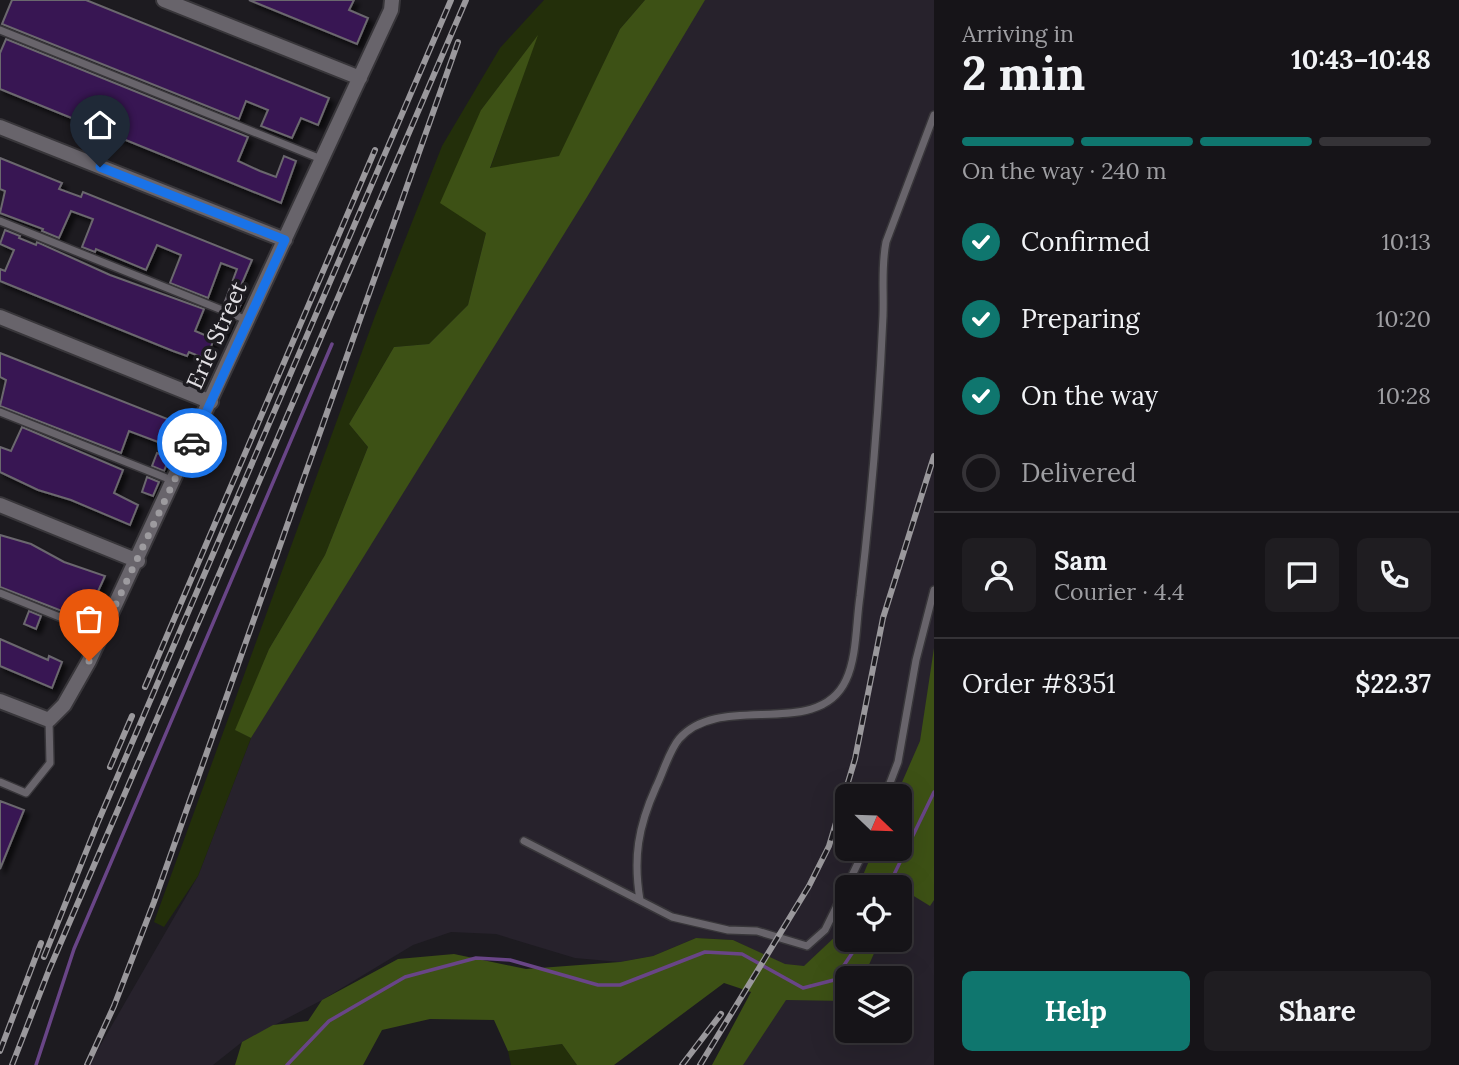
<!DOCTYPE html>
<meta charset="utf-8">
<style>
:root{--surface:#161418;--page:#1f1d21;--text:#f1f3f6;--muted:#9e9ea2;--line:#353337;--accent:#0f766e}
body{margin:0;font-family:Lora,serif;background:var(--page);color:var(--text);height:100vh;display:flex;flex-direction:column;font-size:26px;white-space:nowrap}
*{box-sizing:border-box;margin:0}
p{font-size:23px;color:var(--muted)}
.icon{flex:none;width:38px;height:38px;fill:none;stroke:currentColor;stroke-width:2;stroke-linecap:round;stroke-linejoin:round}
.map{position:relative;flex:1;overflow:hidden}
.drawer{display:flex;flex-direction:column;background:var(--surface);width:525px}
.drawer>*{flex:none}
.needle{width:46px;rotate:113deg}
.buttons{position:absolute;left:835px;top:784px;display:grid;gap:14px}
.buttons a{display:grid;place-items:center;width:77px;height:77px;border-radius:10px;background:var(--surface);box-shadow:0 7px 28px #0002,0 0 0 2px var(--line);font-size:35px}
.pin{position:absolute;display:grid;place-items:center;width:60px;height:60px;color:#fff;margin:-72px -30px;border-radius:50% 50% 50% 0;rotate:-45deg;box-shadow:0 0 7px #0007}
.pin .icon{rotate:45deg}
.courier{position:absolute;display:grid;place-items:center;width:70px;height:70px;margin:-35px;border:5px solid #1a73e8;border-radius:50%;background:#fff;color:#222;box-shadow:0 2px 9px #0007}
.head em{font-style:normal;font-weight:700}
.head div{display:flex;flex-direction:column-reverse}
.head{display:flex;align-items:center;justify-content:space-between;height:119px;padding:0 28px}
h1{font-size:46px;font-weight:700;line-height:52px}
.bar{display:grid;grid-template-columns:repeat(4,1fr);gap:10px 7px;align-content:center;height:84px;padding:0 28px}
.bar i{height:9px;border-radius:5px;background:var(--line)}
.bar .active{background:var(--accent)}
.bar p{grid-column:span 4}
.line{display:flex;align-items:center;gap:18px;padding:0 28px;border-top:2px solid var(--line)}
.line div{flex:1}
.round{display:grid;place-items:center;flex:none;width:74px;height:74px;border-radius:10px;background:var(--page)}
ol{padding:0 28px;list-style:none}
li{display:flex;align-items:center;gap:21px;height:77px}
li p{margin-inline-start:auto}
li .icon{padding:7px;border-radius:50%;background:var(--accent);color:#fff;stroke-width:4}
li:last-child{color:var(--muted)}
li i{width:38px;height:38px;border:4px solid var(--line);border-radius:50%}
.button{display:flex;gap:14px;margin-top:auto;padding:14px 28px}
.button a{flex:1;height:80px;border-radius:10px;background:var(--accent);color:#fff;font-size:28px;font-weight:700;line-height:80px;text-align:center}
.button a+a{background:var(--page);color:var(--text)}
main{display:flex;flex:1;min-height:0}
.map>svg:first-child{display:block}
.built{fill:#27222c;fill-rule:evenodd}
.green{fill:#232f0a}
.forest{fill:#3d5115}
.lines{fill:none;stroke-linecap:round;stroke-linejoin:round}
.stream{stroke:#694587;stroke-width:3.5}
.building{fill:#391553;stroke:#6b676e;stroke-width:2;filter:url(#shadow)}
.service-casing{stroke:#38363a;stroke-width:10}
.minor-casing{stroke:#38363a;stroke-width:18}
.service{stroke:#68646b;stroke-width:7}
.minor{stroke:#68646b;stroke-width:14}
.rail-casing{stroke:#9a989c;stroke-width:6}
.rail{stroke:#1d1b20;stroke-width:3.5;stroke-dasharray:10;stroke-linecap:butt}
.done{stroke:#9d9b9f;stroke-width:7;stroke-dasharray:0 12.6}
.route{stroke:#1a73e8;stroke-width:9}
.labels{text-anchor:middle;dominant-baseline:central;stroke-width:7;stroke-linejoin:round;paint-order:stroke}
.street-label{font-size:23px;fill:#e2e0e4;stroke:#1d1b20}
</style>
<main>
<div class="map">
<svg width="934" height="1065" viewBox="0 0 934 1065">
<defs>
<filter id="shadow"><feDropShadow dx="4.5" dy="4.5" stdDeviation="2" flood-color="#0009"/></filter>
</defs>
<rect width="100%" height="100%" fill="#1d1b20"/>
<path class="built" d="M 698,0 L 934,0 L 934,1065 L 713,1065 L 777,961 L 733,940 L 696,938 L 653,956 L 620,962 L 575,958 L 496,934 L 451,932 L 413,945 L 322,1000 L 242,1042 L 213,1065 L 89,1065 L 198,876 L 251,738 ZM 847,796 L 900,796 L 900,849 L 847,849 ZM 847,887 L 900,887 L 900,940 L 847,940 ZM 847,978 L 900,978 L 900,1031 L 847,1031 Z"/>
<path class="green" d="M 544,0 L 645,0 L 620,29 L 560,156 L 490,169 L 536,38 L 481,110 L 486,233 L 468,305 L 429,344 L 394,347 L 349,424 L 368,447 L 325,555 L 269,649 L 236,730 L 251,738 L 198,876 L 164,927 L 154,922 L 375,316 L 442,146 L 500,48 Z
M 562,1044 L 577,1065 L 511,1065 L 508,1051 Z"/>
<path class="forest" d="M 645,0 L 705,0 L 587,197 L 251,738 L 235,730 L 269,649 L 325,555 L 368,447 L 349,424 L 394,347 L 429,344 L 468,305 L 486,233 L 440,203 L 481,110 L 538,35 L 490,168 L 559,156 L 620,29 Z
M 934,648 L 934,900 L 930,906 L 904,890 L 900,898 L 900,887 L 858,887 L 874,849 L 900,849 L 900,796 L 896,796 L 920,741 Z
M 847,912 L 847,940 L 880,940 L 863,978 L 847,978 L 847,1001 L 786,1000 L 743,1065 L 712,1065 L 751,992 L 724,983 L 614,1065 L 577,1065 L 562,1044 L 508,1051 L 494,1020 L 430,1019 L 382,1030 L 363,1065 L 235,1065 L 242,1042 L 273,1025 L 308,1021 L 322,1000 L 398,959 L 454,954 L 526,969 L 620,962 L 653,956 L 696,938 L 733,940 L 785,964 L 804,966 L 838,934 Z"/>
<g class="lines">
<path class="stream" d="M 888,887 L 934,792
M 36,1065 L 74,949 L 332,344
M 287,1065 L 329,1021 L 405,977 L 476,958 L 510,960 L 598,985 L 620,985 L 705,952 L 742,954 L 803,988 L 834,980 L 861,940"/>
</g>
<path class="building" d="M 12,0 L 86,0 L 329,98 L 318,125 L 301,118 L 292,138 L 261,126 L 268,110 L 246,101 L 239,119 L 2,24 Z
M 249,0 L 354,0 L 349,10 L 368,18 L 357,44 Z
M 6,39 L 248,137 L 238,161 L 260,171 L 276,177 L 284,156 L 296,161 L 281,203 L 0,89 L 0,53 Z
M 0,158 L 62,183 L 59,189 L 81,197 L 83,192 L 252,260 L 237,295 L 244,298 L 238,310 L 224,304 L 237,269 L 221,263 L 208,298 L 170,283 L 181,255 L 157,245 L 146,270 L 96,249 L 95,252 L 82,247 L 93,219 L 71,211 L 59,238 L 42,231 L 43,229 L 0,213 L 5,191 L 0,189 Z
M 5,230 L 20,236 L 19,238 L 36,245 L 37,242 L 110,275 L 204,309 L 195,331 L 214,339 L 206,359 L 189,352 L 187,356 L 173,351 L 0,281 L 0,269 L 5,271 L 14,250 L 0,244 Z
M 220,316 L 231,320 L 226,333 L 215,329 Z
M 0,353 L 175,422 L 166,445 L 129,431 L 121,453 L 0,406 L 6,380 L 0,377 Z
M 22,427 L 123,470 L 114,493 L 138,505 L 130,525 L 71,500 L 38,490 L 0,472 L 0,447 L 11,451 Z
M 157,453 L 169,458 L 164,471 L 152,466 Z
M 147,477 L 159,482 L 153,496 L 142,492 Z
M 0,535 L 31,544 L 64,562 L 105,576 L 85,620 L 0,587 Z
M 29,611 L 41,616 L 36,629 L 24,624 Z
M 0,639 L 48,660 L 49,656 L 62,662 L 52,688 L 0,666 Z
M 0,801 L 24,810 L 0,869 Z"/>
<g class="lines">
<defs>
<path id="service" d="M 0,30 L 321,159
M 0,221 L 247,320
M 0,412 L 174,481
M 0,593 L 102,634
M 0,782 L 26,793 L 50,763 L 49,720
M 885,796 L 898,762 L 916,660 L 934,590
M 524,841 L 672,917 L 728,930 L 757,931 L 807,946 L 825,930 L 865,849
M 640,900 C 633,858 638,827 656,787 C 663,773 669,751 679,739 C 720,691 818,741 846,680 C 857,657 856,622 860,596 C 871,504 879,409 883,316 C 884,291 881,267 886,242 L 934,115"/>
<path id="minor" d="M 164,0 L 360,78
M 0,127 L 285,240
M 0,317 L 211,402
M 0,505 L 138,561
M 0,701 L 49,720 L 64,705 L 89,661 L 391,10 L 392,0"/>
</defs>
<use href="#service" class="service-casing"/>
<use href="#minor" class="minor-casing"/>
<use href="#service" class="service"/>
<use href="#minor" class="minor"/>
<defs>
<path id="rail" d="M 145,687 L 375,150
M 110,767 L 132,716
M 44,957 L 98,822 L 451,0
M 0,1051 L 41,943
M 12,1065 L 49,970 L 466,0
M 87,1065 L 114,1006 L 154,902 L 458,42
M 682,1065 L 721,1014
M 700,1065 L 809,886 L 829,846 L 855,759 L 883,618 L 934,456"/>
</defs>
<use href="#rail" class="rail-casing"/>
<use href="#rail" class="rail"/>
</g>
<g class="lines">
<path class="done" d="M 89,661 L 192,443"/>
<path class="route" d="M 100,167 L 285,240 L 192,443"/>
</g>
<g class="labels">
<g class="street-label">
<text transform="translate(216 335) rotate(-66)">Erie Street</text>
</g>
</g>
</svg>
<div class="buttons">
<a><svg class="needle" viewBox="-14 -14 28 28"><path d="M0-13l5 13h-10z" fill="#e53935"/><path d="M0 13l5-13h-10z" fill="#9e9ea2"/></svg></a>
<a><svg class="icon" aria-label="locate" viewBox="0 0 24 24"><circle cx="12" cy="12" r="6"/><path d="M12 2v4M12 18v4M2 12h4M18 12h4"/></svg></a>
<a><svg class="icon" aria-label="layers" viewBox="0 0 24 24"><path d="M12 4l9 5-9 5-9-5zM3 14l9 5 9-5"/></svg></a>
</div>
<div class="pin" style="left:89px;top:661px;background:#ea580c"><svg class="icon" aria-label="bag" viewBox="0 0 24 24"><path d="M5 8h14l-1 12H6zM9 8a3 3 0 0 1 6 0"/></svg></div>
<div class="pin" style="left:100px;top:167px;background:#1f2937"><svg class="icon" aria-label="home" viewBox="0 0 24 24"><path d="M3 11l9-7 9 7M6 9v11h12V9"/></svg></div>
<div class="courier" style="left:192px;top:443px"><svg class="icon" aria-label="car" viewBox="0 0 24 24"><path d="M5 17H2v-5l4-1 3-4h7l3 4 3 1v5h-3M9 17h6M6 11h13"/><circle cx="7" cy="17" r="2"/><circle cx="17" cy="17" r="2"/></svg></div>
</div>
<section class="drawer">
<div class="head"><div><h1>2 min</h1><p>Arriving in</p></div><em>10:43–10:48</em></div>
<div class="bar"><i class="active"></i><i class="active"></i><i class="active"></i><i></i><p>On the way · 240 m</p></div>
<ol>
<li><svg class="icon" aria-label="check" viewBox="0 0 24 24"><path d="M5 12l5 5 9-10"/></svg>Confirmed<p>10:13</p></li>
<li><svg class="icon" aria-label="check" viewBox="0 0 24 24"><path d="M5 12l5 5 9-10"/></svg>Preparing<p>10:20</p></li>
<li><svg class="icon" aria-label="check" viewBox="0 0 24 24"><path d="M5 12l5 5 9-10"/></svg>On the way<p>10:28</p></li>
<li><i></i>Delivered</li>
</ol>
<div class="line" style="height:126px"><a class="round"><svg class="icon" aria-label="person" viewBox="0 0 24 24"><circle cx="12" cy="8" r="4"/><path d="M4 21q1-7 8-7t8 7"/></svg></a><div><b>Sam</b><p>Courier · 4.4</p></div><a class="round"><svg class="icon" aria-label="chat" viewBox="0 0 24 24"><path d="M4 5h16v11H9l-5 4z"/></svg></a><a class="round"><svg class="icon" aria-label="phone" viewBox="0 0 24 24"><path d="M5 4h4l2 5-3 2q2 4 5 5l2-3 5 2v4C11 20 4 13 5 4z"/></svg></a></div>
<div class="line" style="height:91px"><div>Order #8351</div><b>$22.37</b></div>
<div class="button"><a>Help</a><a>Share</a></div>
</section>
</main>
